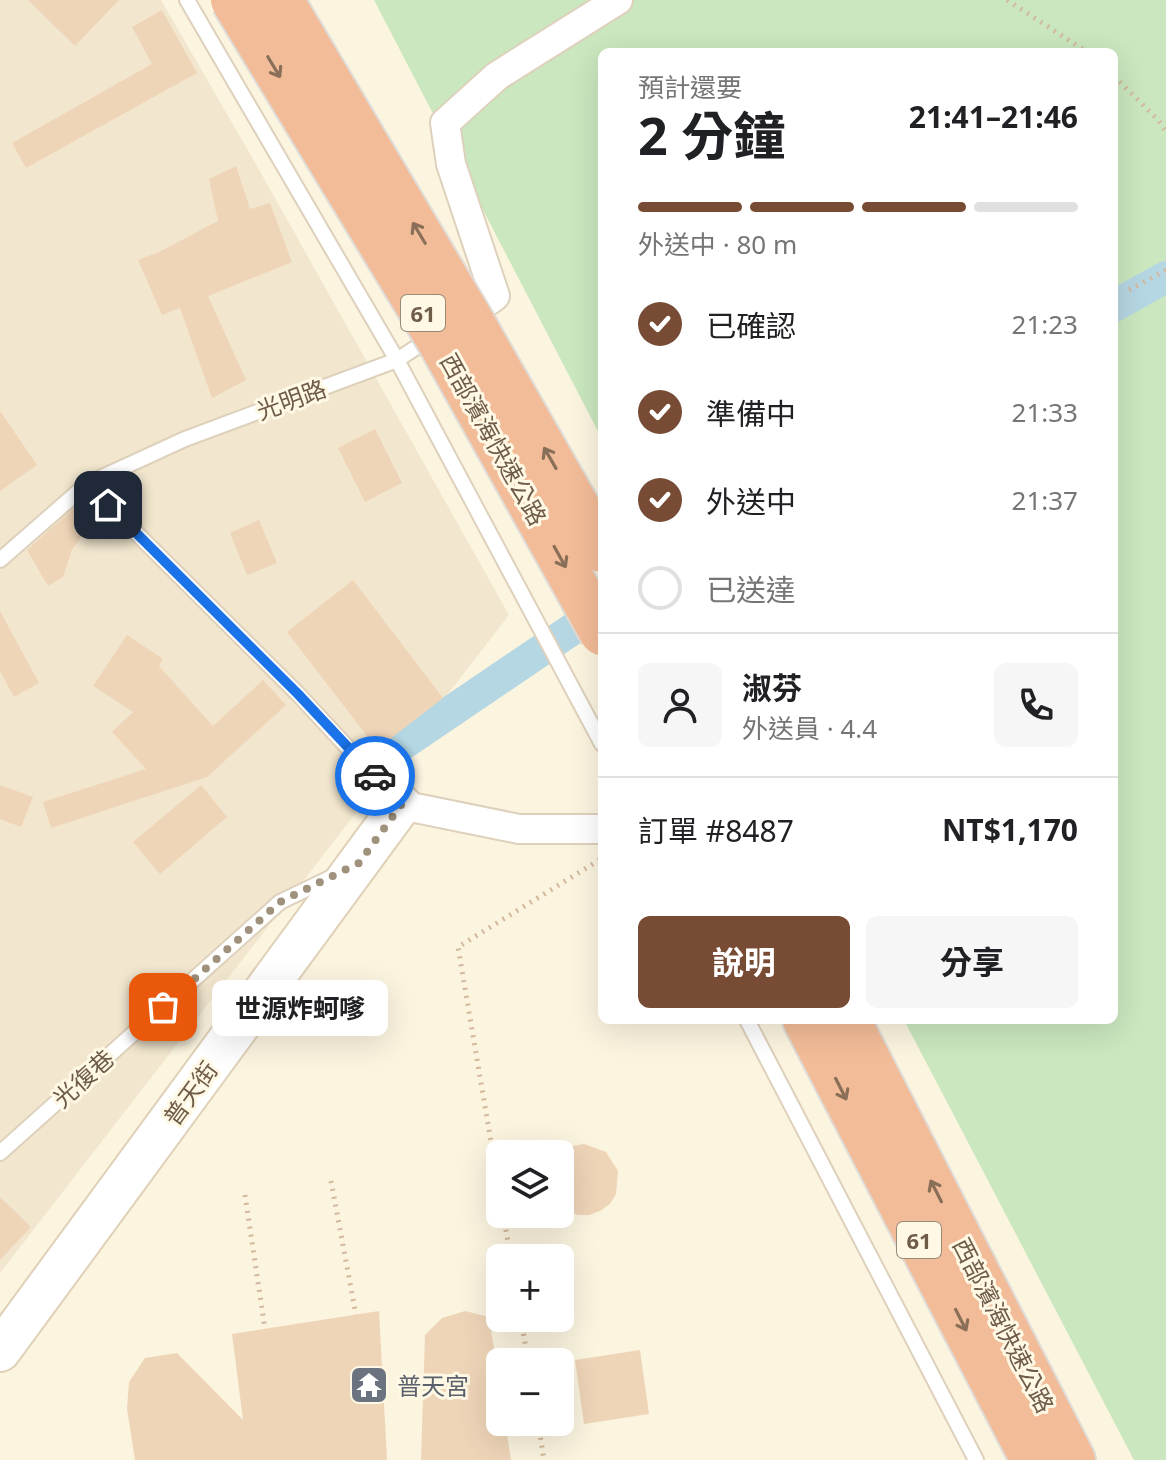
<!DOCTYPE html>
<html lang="zh-TW">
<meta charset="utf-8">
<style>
:root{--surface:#fff;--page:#f6f6f6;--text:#202124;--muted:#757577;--line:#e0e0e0;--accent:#774b34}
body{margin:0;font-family:"Noto Sans","Noto Sans TC",sans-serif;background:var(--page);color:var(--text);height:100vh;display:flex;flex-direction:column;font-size:30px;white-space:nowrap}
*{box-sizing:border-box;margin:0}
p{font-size:26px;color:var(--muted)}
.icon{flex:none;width:44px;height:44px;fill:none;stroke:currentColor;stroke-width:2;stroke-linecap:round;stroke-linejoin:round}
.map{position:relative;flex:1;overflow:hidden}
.details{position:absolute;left:598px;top:48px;width:520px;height:976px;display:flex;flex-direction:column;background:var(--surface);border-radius:12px;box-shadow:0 8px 32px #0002}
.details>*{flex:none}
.fabs{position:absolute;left:486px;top:1140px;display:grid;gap:16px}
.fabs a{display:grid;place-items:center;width:88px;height:88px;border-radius:12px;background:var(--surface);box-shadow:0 8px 32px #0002;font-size:40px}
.pin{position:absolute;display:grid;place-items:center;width:68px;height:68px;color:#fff;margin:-34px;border-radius:16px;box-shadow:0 4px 12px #0006}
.courier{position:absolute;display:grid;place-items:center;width:80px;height:80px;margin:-40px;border:6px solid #1a73e8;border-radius:50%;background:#fff;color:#222;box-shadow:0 2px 10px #0007}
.bubble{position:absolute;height:56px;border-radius:12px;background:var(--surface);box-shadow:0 8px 32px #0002;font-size:26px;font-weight:700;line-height:56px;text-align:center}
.headline em{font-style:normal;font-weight:700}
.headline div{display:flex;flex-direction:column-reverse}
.headline{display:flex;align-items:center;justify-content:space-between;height:136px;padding:0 40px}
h1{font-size:52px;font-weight:700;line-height:60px}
.bar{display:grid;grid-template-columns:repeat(4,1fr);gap:12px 8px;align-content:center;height:96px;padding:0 40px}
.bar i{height:10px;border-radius:6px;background:var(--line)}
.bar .on{background:var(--accent)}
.bar p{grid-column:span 4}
.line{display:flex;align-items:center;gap:20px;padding:0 40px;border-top:2px solid var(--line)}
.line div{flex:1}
.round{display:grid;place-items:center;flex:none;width:84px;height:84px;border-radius:12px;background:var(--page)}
ol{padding:0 40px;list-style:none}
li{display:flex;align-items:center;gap:24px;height:88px}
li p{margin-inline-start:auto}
li .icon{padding:8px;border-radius:50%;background:var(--accent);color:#fff;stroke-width:4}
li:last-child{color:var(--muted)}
li i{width:44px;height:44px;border:4px solid var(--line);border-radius:50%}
.button{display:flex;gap:16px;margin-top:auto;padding:16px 40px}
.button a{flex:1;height:92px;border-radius:12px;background:var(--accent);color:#fff;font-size:32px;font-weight:700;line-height:92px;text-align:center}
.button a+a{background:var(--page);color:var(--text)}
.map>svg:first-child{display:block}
.residential{fill:#f2e6ce}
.green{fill:#cae7bf}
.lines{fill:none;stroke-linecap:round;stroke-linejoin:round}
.canal{stroke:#b5d6e3;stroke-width:32}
.building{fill:#efd5b8}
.lane-casing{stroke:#ded1bc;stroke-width:18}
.street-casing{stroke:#ded1bc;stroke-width:32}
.secondary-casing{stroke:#e0d0b7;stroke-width:44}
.highway-casing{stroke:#dfdbd7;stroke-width:48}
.path{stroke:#d3b99c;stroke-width:5;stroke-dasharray:2 6;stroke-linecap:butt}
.lane{stroke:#fff;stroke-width:14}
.street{stroke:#fff;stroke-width:28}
.secondary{stroke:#fff;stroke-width:40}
.highway{stroke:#f3bc98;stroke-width:44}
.highway-bridge-casing{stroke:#dfdbd7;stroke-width:48;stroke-linecap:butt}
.highway-bridge{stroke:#f3bc98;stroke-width:44}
.oneway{stroke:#896f58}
.done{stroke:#a0917d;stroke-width:8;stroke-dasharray:0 14.4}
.route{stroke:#1a73e8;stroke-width:10}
.labels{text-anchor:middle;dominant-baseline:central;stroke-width:6;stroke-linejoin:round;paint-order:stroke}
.shield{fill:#fef8e4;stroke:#9a8b77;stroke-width:2}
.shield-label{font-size:22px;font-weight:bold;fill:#6f5c48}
.street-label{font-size:24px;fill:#6f5c48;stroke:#fef8e4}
.worship-label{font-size:24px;fill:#5b616d;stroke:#fef8e4;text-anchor:start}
</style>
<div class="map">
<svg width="1166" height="1460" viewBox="0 0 1166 1460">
<rect width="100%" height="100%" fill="#fbf4df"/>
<path class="residential" d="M 0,0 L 161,0 L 253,159 L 509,615 L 0,1273 Z"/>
<path class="green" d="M 374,0 L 1166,0 L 1166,1460 L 1134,1460 L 904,1020 L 1114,1020 L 1114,52 L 602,52 L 602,439 Z"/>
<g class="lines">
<path class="canal" d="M 1114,306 L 1166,277
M 384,757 L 602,609"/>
</g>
<path class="building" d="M 28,0 L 119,0 L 75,46 Z
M 162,10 L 197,73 L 26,168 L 12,143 L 152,64 L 132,27 Z
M 236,166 L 250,209 L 270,203 L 292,262 L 208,296 L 246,380 L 212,398 L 180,308 L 162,315 L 138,260 L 159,252 L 218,221 L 209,179 Z
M 0,411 L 37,465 L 0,491 Z
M 375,429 L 402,483 L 365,502 L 338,448 Z
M 75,507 L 92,521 L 72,550 L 63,577 L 48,586 L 27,550 Z
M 259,520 L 277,563 L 247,575 L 230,533 Z
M 353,580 L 443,698 L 377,749 L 287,632 Z
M 0,611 L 39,683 L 14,697 L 0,671 Z
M 127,635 L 163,659 L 159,666 L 213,726 L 263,680 L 286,705 L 207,777 L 51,828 L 43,802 L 146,769 L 112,732 L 133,712 L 93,686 Z
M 0,785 L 33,797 L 21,827 L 0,819 Z
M 201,785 L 227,817 L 160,874 L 133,842 Z
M 584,1144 L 606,1152 L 618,1171 L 616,1194 L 610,1204 L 600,1211 L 589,1215 L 577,1215 L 560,1206 L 560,1152 L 573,1146 Z
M 0,1197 L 31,1227 L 0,1260 Z
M 379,1311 L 387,1460 L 135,1460 L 127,1409 L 129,1382 L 145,1358 L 177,1353 L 243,1420 L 232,1334 Z
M 465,1311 L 489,1317 L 500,1387 L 500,1422 L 505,1422 L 511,1460 L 421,1460 L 425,1335 L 442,1318 Z
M 640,1350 L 649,1414 L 584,1424 L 575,1360 Z"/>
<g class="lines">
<defs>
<path id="lane" d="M 187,0 L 397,360 L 602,744
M 87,484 L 298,694 L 400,804
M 0,560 L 87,484 L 185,439 L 397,360 L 432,337
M 747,1020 L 976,1460
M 0,1153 L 280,902 L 334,876"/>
<path id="street" d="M 488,301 L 495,296 L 451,164 L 445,123 L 497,76 L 618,0
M 401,805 L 519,829 L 602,829"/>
<path id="secondary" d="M 0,1351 L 401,805"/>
<path id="highway" d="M 805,1020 L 1033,1460
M 848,1020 L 1073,1460"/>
</defs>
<use href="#lane" class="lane-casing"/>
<use href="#street" class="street-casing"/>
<use href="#secondary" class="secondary-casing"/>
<use href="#highway" class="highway-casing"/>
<path class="path" d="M 1007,0 L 1087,52
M 1114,76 L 1159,121 L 1166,132
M 1129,290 L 1166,270
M 331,1181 L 356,1315
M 245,1195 L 265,1329
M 500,1195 L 458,947 L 601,859
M 503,1214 L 511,1258
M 521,1318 L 528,1362
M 538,1422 L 544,1460"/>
<use href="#lane" class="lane"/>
<use href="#street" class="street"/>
<use href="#secondary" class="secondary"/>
<use href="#highway" class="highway"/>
<defs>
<path id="highway-bridge" d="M 233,0 L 440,342 L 602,633
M 281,0 L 472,322 L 602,550"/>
</defs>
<use href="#highway-bridge" class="highway-bridge-casing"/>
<use href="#highway-bridge" class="highway-bridge"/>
</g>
<defs><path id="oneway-shaft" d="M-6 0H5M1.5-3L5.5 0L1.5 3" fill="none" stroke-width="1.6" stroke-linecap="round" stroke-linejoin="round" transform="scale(2)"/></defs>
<g class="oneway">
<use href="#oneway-shaft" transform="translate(274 67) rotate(59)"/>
<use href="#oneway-shaft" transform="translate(419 233) rotate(-121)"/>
<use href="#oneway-shaft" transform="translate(550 458) rotate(-120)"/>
<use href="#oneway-shaft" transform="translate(560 557) rotate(61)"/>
<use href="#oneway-shaft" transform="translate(841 1089) rotate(63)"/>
<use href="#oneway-shaft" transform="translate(936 1191) rotate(-117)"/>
<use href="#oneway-shaft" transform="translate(961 1320) rotate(63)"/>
</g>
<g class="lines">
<path class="done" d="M 163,1007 L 280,902 L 359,863 L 401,805 L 375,776"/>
<path class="route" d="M 108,505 L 298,694 L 375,776"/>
</g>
<defs>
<symbol id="temple-square" viewBox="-11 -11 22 22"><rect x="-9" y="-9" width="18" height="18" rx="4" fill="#6b7280" stroke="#fef8e4"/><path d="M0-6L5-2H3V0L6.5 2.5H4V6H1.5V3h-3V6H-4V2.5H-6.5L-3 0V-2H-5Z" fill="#fff"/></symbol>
</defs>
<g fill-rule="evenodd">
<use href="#temple-square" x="347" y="1363" width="44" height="44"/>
</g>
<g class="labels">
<g class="shield">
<rect x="401" y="295" width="44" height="36" rx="6"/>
<rect x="897" y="1222" width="44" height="36" rx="6"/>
</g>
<g class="shield-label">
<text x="423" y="313">61</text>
<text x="919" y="1240">61</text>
</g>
<g class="street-label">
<text transform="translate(291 399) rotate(-20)">光明路</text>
<text transform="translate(494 439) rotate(61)">西部濱海快速公路</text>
<text transform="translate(83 1078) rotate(-42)">光復巷</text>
<text transform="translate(190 1093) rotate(-54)">普天街</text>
<text transform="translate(1004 1325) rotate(63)">西部濱海快速公路</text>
</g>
<g class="worship-label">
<text x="397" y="1385">普天宮</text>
</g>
</g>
</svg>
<div class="fabs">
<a><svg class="icon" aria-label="layers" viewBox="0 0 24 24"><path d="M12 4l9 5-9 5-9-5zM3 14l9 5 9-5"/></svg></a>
<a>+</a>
<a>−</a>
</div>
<div class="pin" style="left:163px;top:1007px;background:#ea580c"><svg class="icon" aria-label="bag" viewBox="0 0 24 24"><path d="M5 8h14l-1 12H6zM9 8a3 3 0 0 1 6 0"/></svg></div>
<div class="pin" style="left:108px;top:505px;background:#1f2937"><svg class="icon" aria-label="home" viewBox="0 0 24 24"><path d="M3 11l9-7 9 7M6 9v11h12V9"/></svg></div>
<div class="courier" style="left:375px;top:776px"><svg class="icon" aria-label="car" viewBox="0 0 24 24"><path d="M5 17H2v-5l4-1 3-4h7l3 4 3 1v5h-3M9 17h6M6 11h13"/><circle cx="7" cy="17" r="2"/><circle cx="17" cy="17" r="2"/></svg></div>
<div class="bubble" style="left:212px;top:980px;width:176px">世源炸蚵嗲</div>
<section class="details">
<div class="headline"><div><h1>2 分鐘</h1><p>預計還要</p></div><em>21:41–21:46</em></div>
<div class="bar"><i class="on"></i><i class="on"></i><i class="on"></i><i></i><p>外送中 · 80 m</p></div>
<ol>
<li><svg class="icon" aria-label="check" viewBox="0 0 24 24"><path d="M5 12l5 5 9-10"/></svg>已確認<p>21:23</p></li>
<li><svg class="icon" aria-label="check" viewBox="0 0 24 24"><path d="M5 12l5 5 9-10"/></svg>準備中<p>21:33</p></li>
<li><svg class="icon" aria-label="check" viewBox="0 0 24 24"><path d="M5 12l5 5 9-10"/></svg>外送中<p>21:37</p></li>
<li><i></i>已送達</li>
</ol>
<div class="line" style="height:144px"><a class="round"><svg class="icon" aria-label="person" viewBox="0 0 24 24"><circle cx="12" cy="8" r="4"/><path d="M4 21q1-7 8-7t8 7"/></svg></a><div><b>淑芬</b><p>外送員 · 4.4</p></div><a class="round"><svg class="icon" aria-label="phone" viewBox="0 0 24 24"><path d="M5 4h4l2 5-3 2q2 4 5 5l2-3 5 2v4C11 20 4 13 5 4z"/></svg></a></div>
<div class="line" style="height:104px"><div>訂單 #8487</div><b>NT$1,170</b></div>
<div class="button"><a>說明</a><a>分享</a></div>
</section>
</div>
